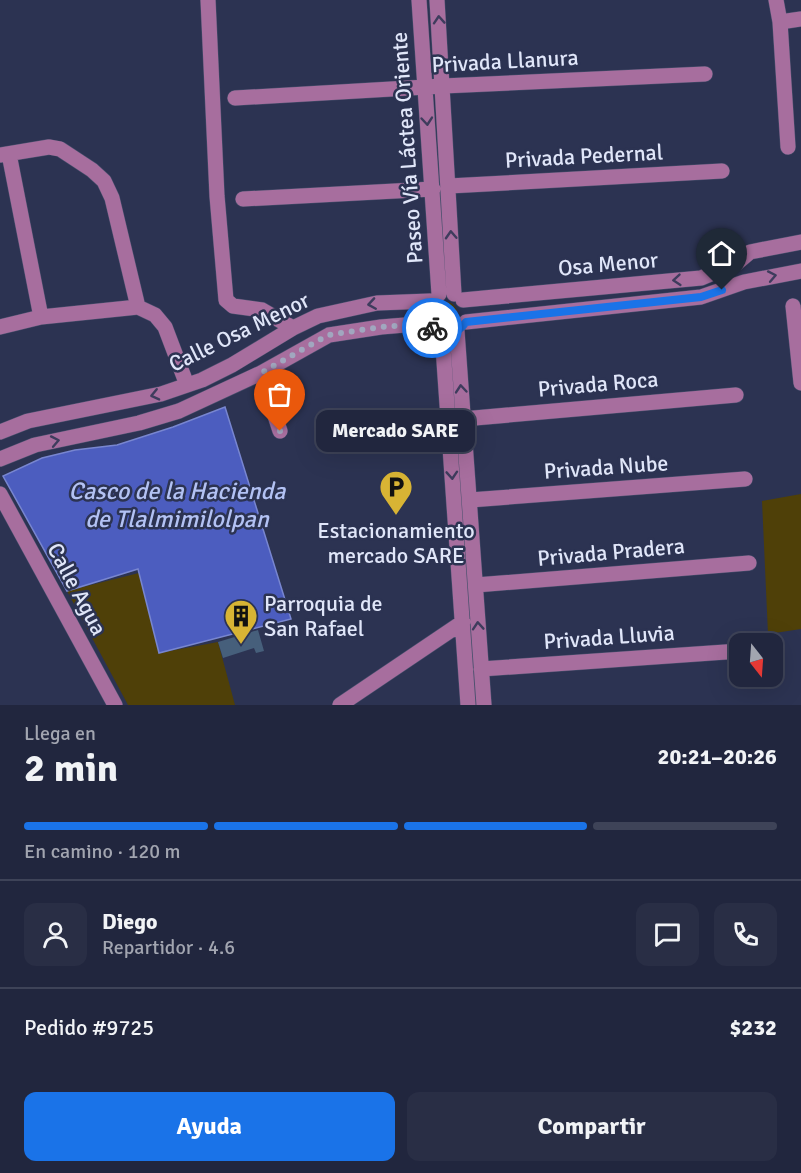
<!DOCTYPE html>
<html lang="es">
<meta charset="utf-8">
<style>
:root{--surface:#21263e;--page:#292e45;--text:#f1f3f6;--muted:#a2a5b0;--line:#3e4358;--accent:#1a73e8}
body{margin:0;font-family:Signika,sans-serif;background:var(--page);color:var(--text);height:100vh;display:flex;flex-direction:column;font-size:22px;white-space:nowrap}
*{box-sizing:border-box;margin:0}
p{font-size:20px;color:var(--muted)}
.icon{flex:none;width:33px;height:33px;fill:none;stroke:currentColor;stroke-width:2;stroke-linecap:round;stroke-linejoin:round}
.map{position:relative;height:705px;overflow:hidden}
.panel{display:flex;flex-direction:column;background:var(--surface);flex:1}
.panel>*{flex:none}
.needle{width:39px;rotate:163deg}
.controls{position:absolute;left:729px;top:633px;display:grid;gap:12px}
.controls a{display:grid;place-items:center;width:54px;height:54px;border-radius:12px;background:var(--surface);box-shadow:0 6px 24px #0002,0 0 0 2px var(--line);font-size:30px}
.pin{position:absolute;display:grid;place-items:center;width:51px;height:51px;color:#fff;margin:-62px -26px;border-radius:50% 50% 50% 0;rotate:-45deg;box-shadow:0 0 6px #0007}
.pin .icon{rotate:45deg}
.courier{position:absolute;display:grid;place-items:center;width:60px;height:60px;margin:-30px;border:4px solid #1a73e8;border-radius:50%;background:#fff;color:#222;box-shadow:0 2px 8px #0007}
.bubble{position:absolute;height:42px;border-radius:12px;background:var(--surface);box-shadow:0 6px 24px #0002,0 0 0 2px var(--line);font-size:20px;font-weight:800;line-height:42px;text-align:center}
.head em{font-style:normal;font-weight:800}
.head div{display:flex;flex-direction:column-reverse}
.head{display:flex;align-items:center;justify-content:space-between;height:102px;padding:0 24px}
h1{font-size:39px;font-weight:800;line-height:45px}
.bar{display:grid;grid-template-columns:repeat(4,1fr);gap:9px 6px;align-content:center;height:72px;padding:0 24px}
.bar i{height:8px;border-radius:4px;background:var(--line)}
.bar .on{background:var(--accent)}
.bar p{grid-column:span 4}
.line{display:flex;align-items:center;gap:15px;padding:0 24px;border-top:2px solid var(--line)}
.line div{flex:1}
.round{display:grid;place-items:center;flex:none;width:63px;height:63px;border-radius:12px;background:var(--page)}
.button{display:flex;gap:12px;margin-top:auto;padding:12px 24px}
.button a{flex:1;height:69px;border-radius:12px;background:var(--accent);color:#fff;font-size:24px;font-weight:800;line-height:69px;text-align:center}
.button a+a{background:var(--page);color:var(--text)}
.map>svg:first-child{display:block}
.green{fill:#4f4008}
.water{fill:#4c5dbf;stroke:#7886d0;stroke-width:1.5}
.building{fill:#465f7b}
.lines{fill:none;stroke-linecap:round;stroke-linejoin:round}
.minor-casing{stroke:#49506d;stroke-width:16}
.minor{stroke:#a76e9e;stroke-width:15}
.oneway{stroke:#3e3c5d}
.done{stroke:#a1a7bf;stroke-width:6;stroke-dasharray:0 10.8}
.route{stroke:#1a73e8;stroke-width:8}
.labels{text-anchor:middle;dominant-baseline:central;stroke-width:5;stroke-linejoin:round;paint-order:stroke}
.street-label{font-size:22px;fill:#e0e6f9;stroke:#2c3352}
.poi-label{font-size:22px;fill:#e0e6f9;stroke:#2c3352}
.water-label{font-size:24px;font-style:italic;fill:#b3c2f4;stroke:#2c3352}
</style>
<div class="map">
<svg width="801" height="705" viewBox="0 0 801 705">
<rect width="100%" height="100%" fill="#2c3352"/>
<path class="green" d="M435 313a11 11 0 1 1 22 0a11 11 0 1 1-22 0Z
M 801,494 L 801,629 L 768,634 L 762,501 Z
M 139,573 L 159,653 L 218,642 L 235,705 L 128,705 L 67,591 Z"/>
<path class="water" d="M 225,407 L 291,619 L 159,653 L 138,569 L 67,591 L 3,476 L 42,458 L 75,450 L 117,445 L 173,427 Z"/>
<path class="building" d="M 258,630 L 264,651 L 256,653 L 254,648 L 223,658 L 218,642 Z"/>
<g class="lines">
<defs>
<path id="minor" d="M 208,0 L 217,196 L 226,300 L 233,306 L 262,310 L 293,328
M 419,0 L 439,294
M 437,0 L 454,294
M 776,0 L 780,22 L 788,147
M 780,22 L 801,19
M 235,98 L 443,86 L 705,74
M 9,154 L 41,317
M 0,155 L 49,147 L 60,149 L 92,170 L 104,181 L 112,198 L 138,307
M 449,186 L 722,171
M 243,199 L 433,189
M 463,300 L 701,278 L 737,263 L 750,252 L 801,242
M 793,306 L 801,383
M 466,322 L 701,297 L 744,282 L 801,271
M 0,327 L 41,317 L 138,307 L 155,315 L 165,327 L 187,385
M 457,331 L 484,705
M 442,333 L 468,705
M 261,373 L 280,431
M 463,419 L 736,395
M 0,432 L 28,421 L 161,394 L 202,380 L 232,365 L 293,328 L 318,316 L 377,303 L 430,301
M 0,459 L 35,445 L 139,423 L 179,411 L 261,373 L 329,335 L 381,327 L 429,323
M 0,494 L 115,705
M 470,500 L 745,479
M 476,585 L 749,563
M 481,669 L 740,651
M 340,705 L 463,622"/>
</defs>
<use href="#minor" class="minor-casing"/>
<use href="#minor" class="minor"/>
</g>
<defs><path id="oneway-chevron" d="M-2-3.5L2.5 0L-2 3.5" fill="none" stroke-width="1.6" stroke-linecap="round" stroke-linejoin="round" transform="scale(1.5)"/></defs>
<g class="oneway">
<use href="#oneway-chevron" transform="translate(439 20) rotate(-94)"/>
<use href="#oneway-chevron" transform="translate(427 121) rotate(85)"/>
<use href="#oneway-chevron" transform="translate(451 235) rotate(-93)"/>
<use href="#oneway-chevron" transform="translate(772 276) rotate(-11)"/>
<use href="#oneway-chevron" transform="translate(677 280) rotate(175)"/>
<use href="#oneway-chevron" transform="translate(372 304) rotate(171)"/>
<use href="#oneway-chevron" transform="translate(461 389) rotate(-95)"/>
<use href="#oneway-chevron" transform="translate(155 395) rotate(167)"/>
<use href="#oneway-chevron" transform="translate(55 441) rotate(-11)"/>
<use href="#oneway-chevron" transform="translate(452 475) rotate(86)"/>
<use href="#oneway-chevron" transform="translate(478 626) rotate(-94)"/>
</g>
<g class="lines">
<path class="done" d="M 280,431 L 261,373 L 328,335 L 381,327 L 429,323 L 432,328"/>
<path class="route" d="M 432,328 C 445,337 457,335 466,322 L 701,297 L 722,290"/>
</g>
<defs>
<symbol id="parking-pin" viewBox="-11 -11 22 30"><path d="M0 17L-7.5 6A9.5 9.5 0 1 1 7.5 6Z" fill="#d8b434" stroke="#2c3352"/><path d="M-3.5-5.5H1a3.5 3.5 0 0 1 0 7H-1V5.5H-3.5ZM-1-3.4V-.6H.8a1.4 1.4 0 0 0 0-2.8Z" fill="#111"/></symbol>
<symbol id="building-pin" viewBox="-11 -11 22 30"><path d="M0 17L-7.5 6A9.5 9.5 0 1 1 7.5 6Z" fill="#d8b434" stroke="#2c3352"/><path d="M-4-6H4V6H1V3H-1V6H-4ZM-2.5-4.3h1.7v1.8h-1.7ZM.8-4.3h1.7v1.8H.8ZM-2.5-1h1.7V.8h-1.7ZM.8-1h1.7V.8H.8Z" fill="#111"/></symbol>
</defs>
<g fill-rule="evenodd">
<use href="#parking-pin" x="377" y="468" width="38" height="52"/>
<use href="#building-pin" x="222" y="597" width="38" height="52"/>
</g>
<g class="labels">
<g class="street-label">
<text transform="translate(505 61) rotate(-3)">Privada Llanura</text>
<text transform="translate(407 148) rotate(-94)">Paseo Vía Láctea Oriente</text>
<text transform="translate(584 156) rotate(-3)">Privada Pedernal</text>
<text transform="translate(608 264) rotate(-5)">Osa Menor</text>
<text transform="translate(239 332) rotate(-26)">Calle Osa Menor</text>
<text transform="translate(598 384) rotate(-5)">Privada Roca</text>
<text transform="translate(606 467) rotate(-4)">Privada Nube</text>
<text transform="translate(611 552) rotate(-5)">Privada Pradera</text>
<text transform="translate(77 589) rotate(62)">Calle Agua</text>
<text transform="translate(609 637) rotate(-4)">Privada Lluvia</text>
</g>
<g class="poi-label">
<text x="396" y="530">Estacionamiento<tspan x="396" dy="25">mercado SARE</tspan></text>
<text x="264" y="603" text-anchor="start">Parroquia de<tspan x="264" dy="25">San Rafael</tspan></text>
</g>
<g class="water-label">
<text x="177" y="491">Casco de la Hacienda<tspan x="177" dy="28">de Tlalmimilolpan</tspan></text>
</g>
</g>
</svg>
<div class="controls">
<a><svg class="needle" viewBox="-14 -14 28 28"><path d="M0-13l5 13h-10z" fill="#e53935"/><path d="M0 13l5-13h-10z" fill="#a2a5b0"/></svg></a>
</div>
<div class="pin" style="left:280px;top:431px;background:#ea580c"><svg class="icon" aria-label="bag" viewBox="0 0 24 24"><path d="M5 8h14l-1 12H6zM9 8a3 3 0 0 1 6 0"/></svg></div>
<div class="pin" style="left:722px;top:290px;background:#1f2937"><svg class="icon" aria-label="home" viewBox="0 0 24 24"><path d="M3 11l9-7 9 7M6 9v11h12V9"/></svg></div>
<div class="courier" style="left:432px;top:328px"><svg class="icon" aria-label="bike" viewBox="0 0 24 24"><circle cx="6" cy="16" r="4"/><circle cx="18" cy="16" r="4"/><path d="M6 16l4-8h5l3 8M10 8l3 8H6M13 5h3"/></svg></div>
<div class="bubble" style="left:316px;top:410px;width:159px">Mercado SARE</div>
</div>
<section class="panel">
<div class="head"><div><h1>2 min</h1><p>Llega en</p></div><em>20:21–20:26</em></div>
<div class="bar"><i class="on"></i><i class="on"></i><i class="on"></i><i></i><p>En camino · 120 m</p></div>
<div class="line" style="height:108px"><a class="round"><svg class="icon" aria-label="person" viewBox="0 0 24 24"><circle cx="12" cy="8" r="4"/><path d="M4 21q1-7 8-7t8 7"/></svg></a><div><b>Diego</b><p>Repartidor · 4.6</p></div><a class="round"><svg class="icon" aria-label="chat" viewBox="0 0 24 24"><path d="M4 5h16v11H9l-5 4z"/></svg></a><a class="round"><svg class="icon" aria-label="phone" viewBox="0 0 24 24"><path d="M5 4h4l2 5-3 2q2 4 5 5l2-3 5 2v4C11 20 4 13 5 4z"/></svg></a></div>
<div class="line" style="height:78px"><div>Pedido #9725</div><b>$232</b></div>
<div class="button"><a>Ayuda</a><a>Compartir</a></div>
</section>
